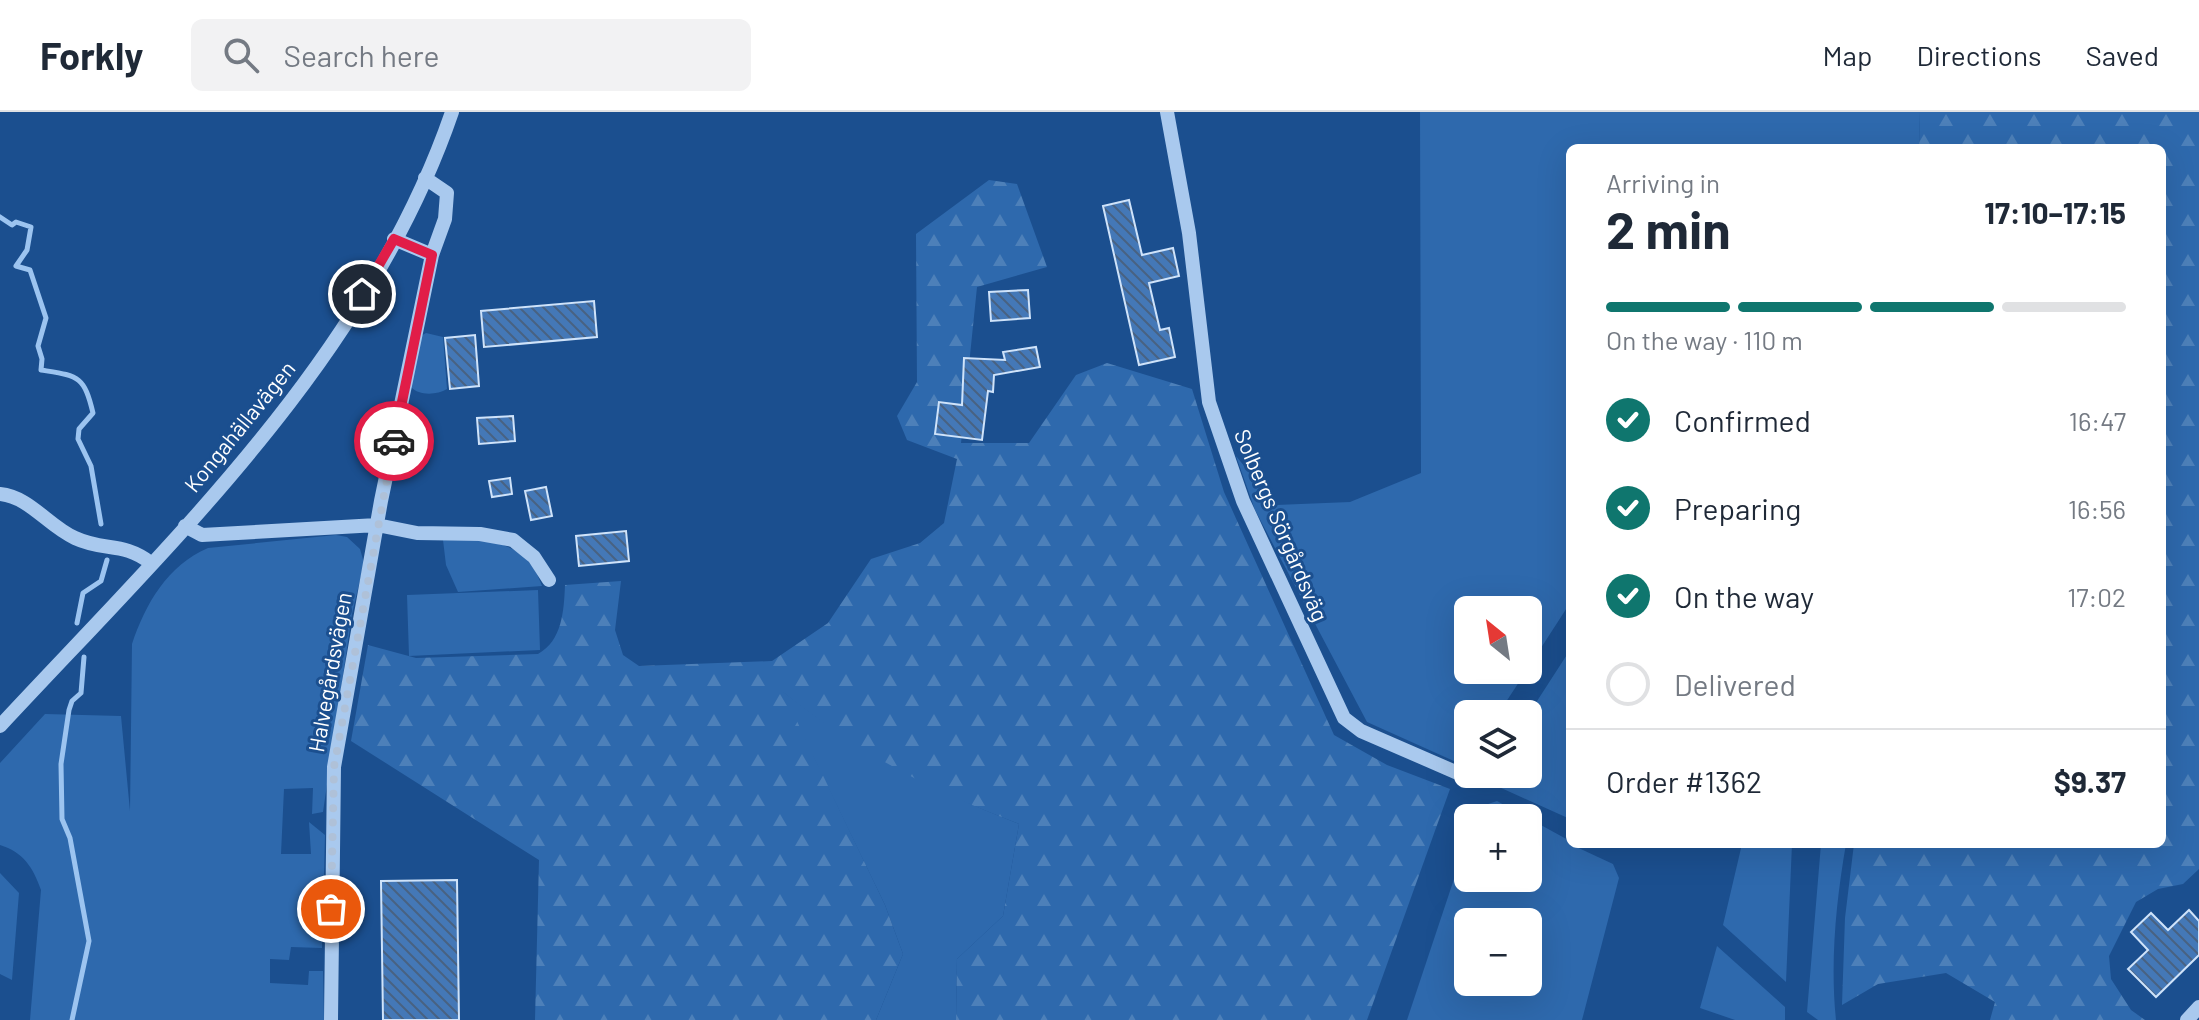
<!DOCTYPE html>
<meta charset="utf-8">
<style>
:root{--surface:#fff;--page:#f2f2f3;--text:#1f2937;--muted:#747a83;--line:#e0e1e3;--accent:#0f766e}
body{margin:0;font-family:Barlow,sans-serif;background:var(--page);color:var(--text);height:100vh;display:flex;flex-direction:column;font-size:30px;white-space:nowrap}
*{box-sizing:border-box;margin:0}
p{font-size:26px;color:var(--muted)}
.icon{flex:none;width:44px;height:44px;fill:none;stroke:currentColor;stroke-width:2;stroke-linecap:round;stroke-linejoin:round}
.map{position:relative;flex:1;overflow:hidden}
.side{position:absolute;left:1566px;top:32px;width:600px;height:704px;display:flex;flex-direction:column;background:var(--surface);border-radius:12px;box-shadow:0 8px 32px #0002}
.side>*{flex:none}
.needle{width:52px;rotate:330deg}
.fabs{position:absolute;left:1454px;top:484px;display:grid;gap:16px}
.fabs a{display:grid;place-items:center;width:88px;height:88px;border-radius:12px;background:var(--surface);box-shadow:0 8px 32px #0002;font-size:40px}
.pin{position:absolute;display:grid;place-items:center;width:68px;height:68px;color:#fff;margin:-34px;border:4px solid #fff;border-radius:50%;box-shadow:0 2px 8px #0007}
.courier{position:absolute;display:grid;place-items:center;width:80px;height:80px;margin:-40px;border:6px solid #e11d48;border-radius:50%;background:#fff;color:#222;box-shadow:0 2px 10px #0007}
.summary em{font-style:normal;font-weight:700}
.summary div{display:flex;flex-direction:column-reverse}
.summary{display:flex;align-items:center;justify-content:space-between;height:136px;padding:0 40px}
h1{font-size:52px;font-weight:700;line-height:60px}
.bar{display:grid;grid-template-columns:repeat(4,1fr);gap:12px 8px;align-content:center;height:96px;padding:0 40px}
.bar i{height:10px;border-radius:6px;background:var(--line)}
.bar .active{background:var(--accent)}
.bar p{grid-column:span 4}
.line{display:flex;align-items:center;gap:20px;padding:0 40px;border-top:2px solid var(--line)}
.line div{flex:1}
ol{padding:0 40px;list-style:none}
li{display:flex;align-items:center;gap:24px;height:88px}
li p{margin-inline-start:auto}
li .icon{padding:8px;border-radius:50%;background:var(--accent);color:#fff;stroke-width:4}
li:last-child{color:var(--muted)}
li i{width:44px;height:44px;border:4px solid var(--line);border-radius:50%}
header{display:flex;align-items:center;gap:48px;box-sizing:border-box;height:112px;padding:0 40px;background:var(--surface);border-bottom:2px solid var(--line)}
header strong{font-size:38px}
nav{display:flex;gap:44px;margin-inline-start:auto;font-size:28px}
.search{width:560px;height:72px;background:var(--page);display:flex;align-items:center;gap:20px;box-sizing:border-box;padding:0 28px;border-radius:12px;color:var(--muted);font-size:30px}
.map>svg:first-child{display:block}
.grass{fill:#2e69ad;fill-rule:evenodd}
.forest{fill:url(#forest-firs)}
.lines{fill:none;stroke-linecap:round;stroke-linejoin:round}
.stream{stroke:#9cc4f0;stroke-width:5}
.building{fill:url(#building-back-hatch);stroke:#cfe3fa;stroke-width:2}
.minor{stroke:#a9c9ee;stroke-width:14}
.done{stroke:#afc1d8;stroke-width:8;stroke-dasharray:0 14.4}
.route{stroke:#e11d48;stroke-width:10}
.labels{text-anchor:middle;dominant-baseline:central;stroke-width:6;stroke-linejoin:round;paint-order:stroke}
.street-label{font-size:22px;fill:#fff;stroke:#1b4f8f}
</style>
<header>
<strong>Forkly</strong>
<div class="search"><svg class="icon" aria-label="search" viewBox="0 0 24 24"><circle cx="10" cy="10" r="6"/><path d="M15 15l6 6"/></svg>Search here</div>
<nav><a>Map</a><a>Directions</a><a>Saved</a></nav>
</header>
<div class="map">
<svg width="2199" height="908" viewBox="0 0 2199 908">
<defs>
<pattern id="forest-firs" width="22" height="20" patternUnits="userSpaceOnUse" patternTransform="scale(2)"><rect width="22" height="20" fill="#2e69ad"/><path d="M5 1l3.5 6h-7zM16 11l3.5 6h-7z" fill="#4d80b9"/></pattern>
<pattern id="building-back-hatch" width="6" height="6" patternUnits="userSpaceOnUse" patternTransform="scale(2)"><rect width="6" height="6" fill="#4478b7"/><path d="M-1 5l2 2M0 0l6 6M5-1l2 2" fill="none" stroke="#486282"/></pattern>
</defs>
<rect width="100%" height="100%" fill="#1b4f8f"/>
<path class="grass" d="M 1420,0 L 1920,0 L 1919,36 L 1570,36 L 1570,491 L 1528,556 L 1528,498 L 1468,498 L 1468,558 L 1527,558 L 1498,602 L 1468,602 L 1468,649 L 1465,654 L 1367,610 L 1255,398 L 1236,344 L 1276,393 L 1350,390 L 1421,361 Z
M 426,221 L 443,225 L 447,277 C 437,283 419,284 411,275 L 419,225 Z
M 336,423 L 347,425 L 360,437 L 364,451 L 352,502 L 323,700 L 312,702 L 313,676 L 284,677 L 281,742 L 311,742 L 309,710 L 325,723 L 322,836 L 291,835 L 289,848 L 270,847 L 270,871 L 308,873 L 309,859 L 323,859 L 324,908 L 30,908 L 41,778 C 33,755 23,740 0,733 L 0,651 L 45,602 L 121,604 L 130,699 L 132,532 C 146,491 167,454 208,436 Z
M 443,428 C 487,429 525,425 542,474 L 458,480 L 446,453 Z
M 538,478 L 540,538 L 409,544 L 407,483 Z
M 1570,538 L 1570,707 L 1488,670 L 1491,662 L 1528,662 L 1528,603 Z
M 781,578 C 856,638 930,677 1019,712 L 1003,804 L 957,847 L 956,908 L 876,908 L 903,842 L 885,793 Z
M 1497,689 L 1570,729 L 1570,732 L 1613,752 L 1619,766 L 1582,908 L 1407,908 L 1468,725 L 1468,766 L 1528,766 L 1528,706 L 1474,706 L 1482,694 ZM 1468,810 L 1528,810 L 1528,870 L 1468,870 Z
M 1742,732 L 1792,732 L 1786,870 L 1723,813 Z
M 1821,732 L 1846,732 C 1836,789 1830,851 1836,908 L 1818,908 L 1807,900 Z
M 0,761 L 19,781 L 12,868 L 0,862 Z
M 1717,834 L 1785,895 L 1785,908 L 1735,908 L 1700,896 Z"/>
<path class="forest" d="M 1920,0 L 2199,0 L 2199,757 L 2183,772 L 2158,777 L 2136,790 L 2109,844 L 2111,867 L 2131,898 L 2145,908 L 1990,908 L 1995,890 L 1946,861 L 1878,872 L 1842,893 L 1845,806 L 1854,732 L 2162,732 L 2162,36 L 1919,36 Z
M 989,68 L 1017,72 L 1047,155 L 977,175 L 961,331 L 1029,331 L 1076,263 L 1107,251 L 1192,277 L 1224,380 L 1334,623 L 1387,653 L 1450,677 L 1367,908 L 956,908 L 957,847 L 1003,804 L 1019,712 C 926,676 860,642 783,580 L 885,793 L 903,842 L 876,908 L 535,908 L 539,748 L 351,629 L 368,533 L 416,546 L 538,542 C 562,529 564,499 565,473 L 621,469 L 615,518 L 623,543 L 639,554 L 772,549 L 828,511 L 871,447 L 920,431 L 944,411 L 957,347 L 907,328 L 897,304 L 917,270 L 916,122 Z"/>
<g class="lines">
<path class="stream" d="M 0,105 L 12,113 L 16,110 L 31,115 L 27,138 L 16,154 L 30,158 L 46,206 L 38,234 L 42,247 L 41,258 C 78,264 84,263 93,301 L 79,317 L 78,327 L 91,354 L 101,412
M 77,511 L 83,481 L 101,469 L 107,448
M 72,908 L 89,829 L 70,726 L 62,707 L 61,652 L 69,598 L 72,589 L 81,581 L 84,545"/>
</g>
<path class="building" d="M 1129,88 L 1142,143 L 1173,136 L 1179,164 L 1149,171 L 1160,218 L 1169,216 L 1175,245 L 1139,253 L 1103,94 Z
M 1028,178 L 1030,206 L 991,209 L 989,180 Z
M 594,189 L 597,225 L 484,235 L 481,199 Z
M 475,223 L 479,274 L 450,277 L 445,226 Z
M 1036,235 L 1040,255 L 994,263 L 993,280 L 988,279 L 982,328 L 935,322 L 939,290 L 962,293 L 964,246 L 1005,248 L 1003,240 Z
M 513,304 L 515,329 L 479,332 L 477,306 Z
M 510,366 L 512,382 L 492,385 L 489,369 Z
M 546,375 L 552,404 L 531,408 L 525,379 Z
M 626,419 L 629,449 L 579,454 L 576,424 Z
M 457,768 L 459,908 L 383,908 L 381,769 Z
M 2189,798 L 2199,809 L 2199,843 L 2156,885 L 2128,857 L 2148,838 L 2131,820 L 2151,801 L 2168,818 Z"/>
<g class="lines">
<path class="minor" d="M 1167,0 L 1189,121 L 1209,290 L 1243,389 L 1344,606 L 1361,619 L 1467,665
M 394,127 L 432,143 L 445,107 L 447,81 L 425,66
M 0,382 C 30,385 48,414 75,426 C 105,440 122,429 151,451
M 185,414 L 202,423 L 377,413 L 417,421 L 480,422 L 513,428 L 534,445 L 549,468
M 0,614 C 172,429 368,245 452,0
M 331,908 L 334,655 L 381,389 L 432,143
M 2187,908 L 2199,895"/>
</g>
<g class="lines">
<path class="done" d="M 331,797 L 334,655 L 394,329"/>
<path class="route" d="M 362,182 L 394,127 L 432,143 L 394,329"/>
</g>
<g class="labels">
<g class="street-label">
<text transform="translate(239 314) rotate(-51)">Kongahällavägen</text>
<text transform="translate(1282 413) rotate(67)">Solbergs Sörgårdsväg</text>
<text transform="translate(329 560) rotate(-80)">Halvegårdsvägen</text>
</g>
</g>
</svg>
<div class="fabs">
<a><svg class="needle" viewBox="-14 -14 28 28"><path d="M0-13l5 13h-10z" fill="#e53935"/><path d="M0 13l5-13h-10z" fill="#747a83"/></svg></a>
<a><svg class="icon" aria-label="layers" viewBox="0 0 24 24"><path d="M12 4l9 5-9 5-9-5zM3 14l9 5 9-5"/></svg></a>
<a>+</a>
<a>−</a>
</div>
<div class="pin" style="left:331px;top:797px;background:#ea580c"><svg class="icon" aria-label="bag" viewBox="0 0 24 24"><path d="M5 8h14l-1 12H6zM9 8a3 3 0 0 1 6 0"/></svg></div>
<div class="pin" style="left:362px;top:182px;background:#1f2937"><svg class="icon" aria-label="home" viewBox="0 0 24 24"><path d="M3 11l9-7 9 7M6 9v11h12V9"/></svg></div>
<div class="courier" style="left:394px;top:329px"><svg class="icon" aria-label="car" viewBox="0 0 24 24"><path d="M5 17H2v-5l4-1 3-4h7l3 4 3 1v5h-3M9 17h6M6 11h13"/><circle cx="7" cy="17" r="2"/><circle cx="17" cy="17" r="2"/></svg></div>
<section class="side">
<div class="summary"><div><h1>2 min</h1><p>Arriving in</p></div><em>17:10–17:15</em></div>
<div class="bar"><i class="active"></i><i class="active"></i><i class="active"></i><i></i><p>On the way · 110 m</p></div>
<ol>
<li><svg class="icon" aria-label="check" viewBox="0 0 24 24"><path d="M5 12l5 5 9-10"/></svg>Confirmed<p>16:47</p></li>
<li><svg class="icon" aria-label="check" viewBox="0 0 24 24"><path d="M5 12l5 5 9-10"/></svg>Preparing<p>16:56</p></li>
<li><svg class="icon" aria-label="check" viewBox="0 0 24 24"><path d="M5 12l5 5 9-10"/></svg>On the way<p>17:02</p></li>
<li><i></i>Delivered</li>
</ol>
<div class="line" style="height:104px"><div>Order #1362</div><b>$9.37</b></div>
</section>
</div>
